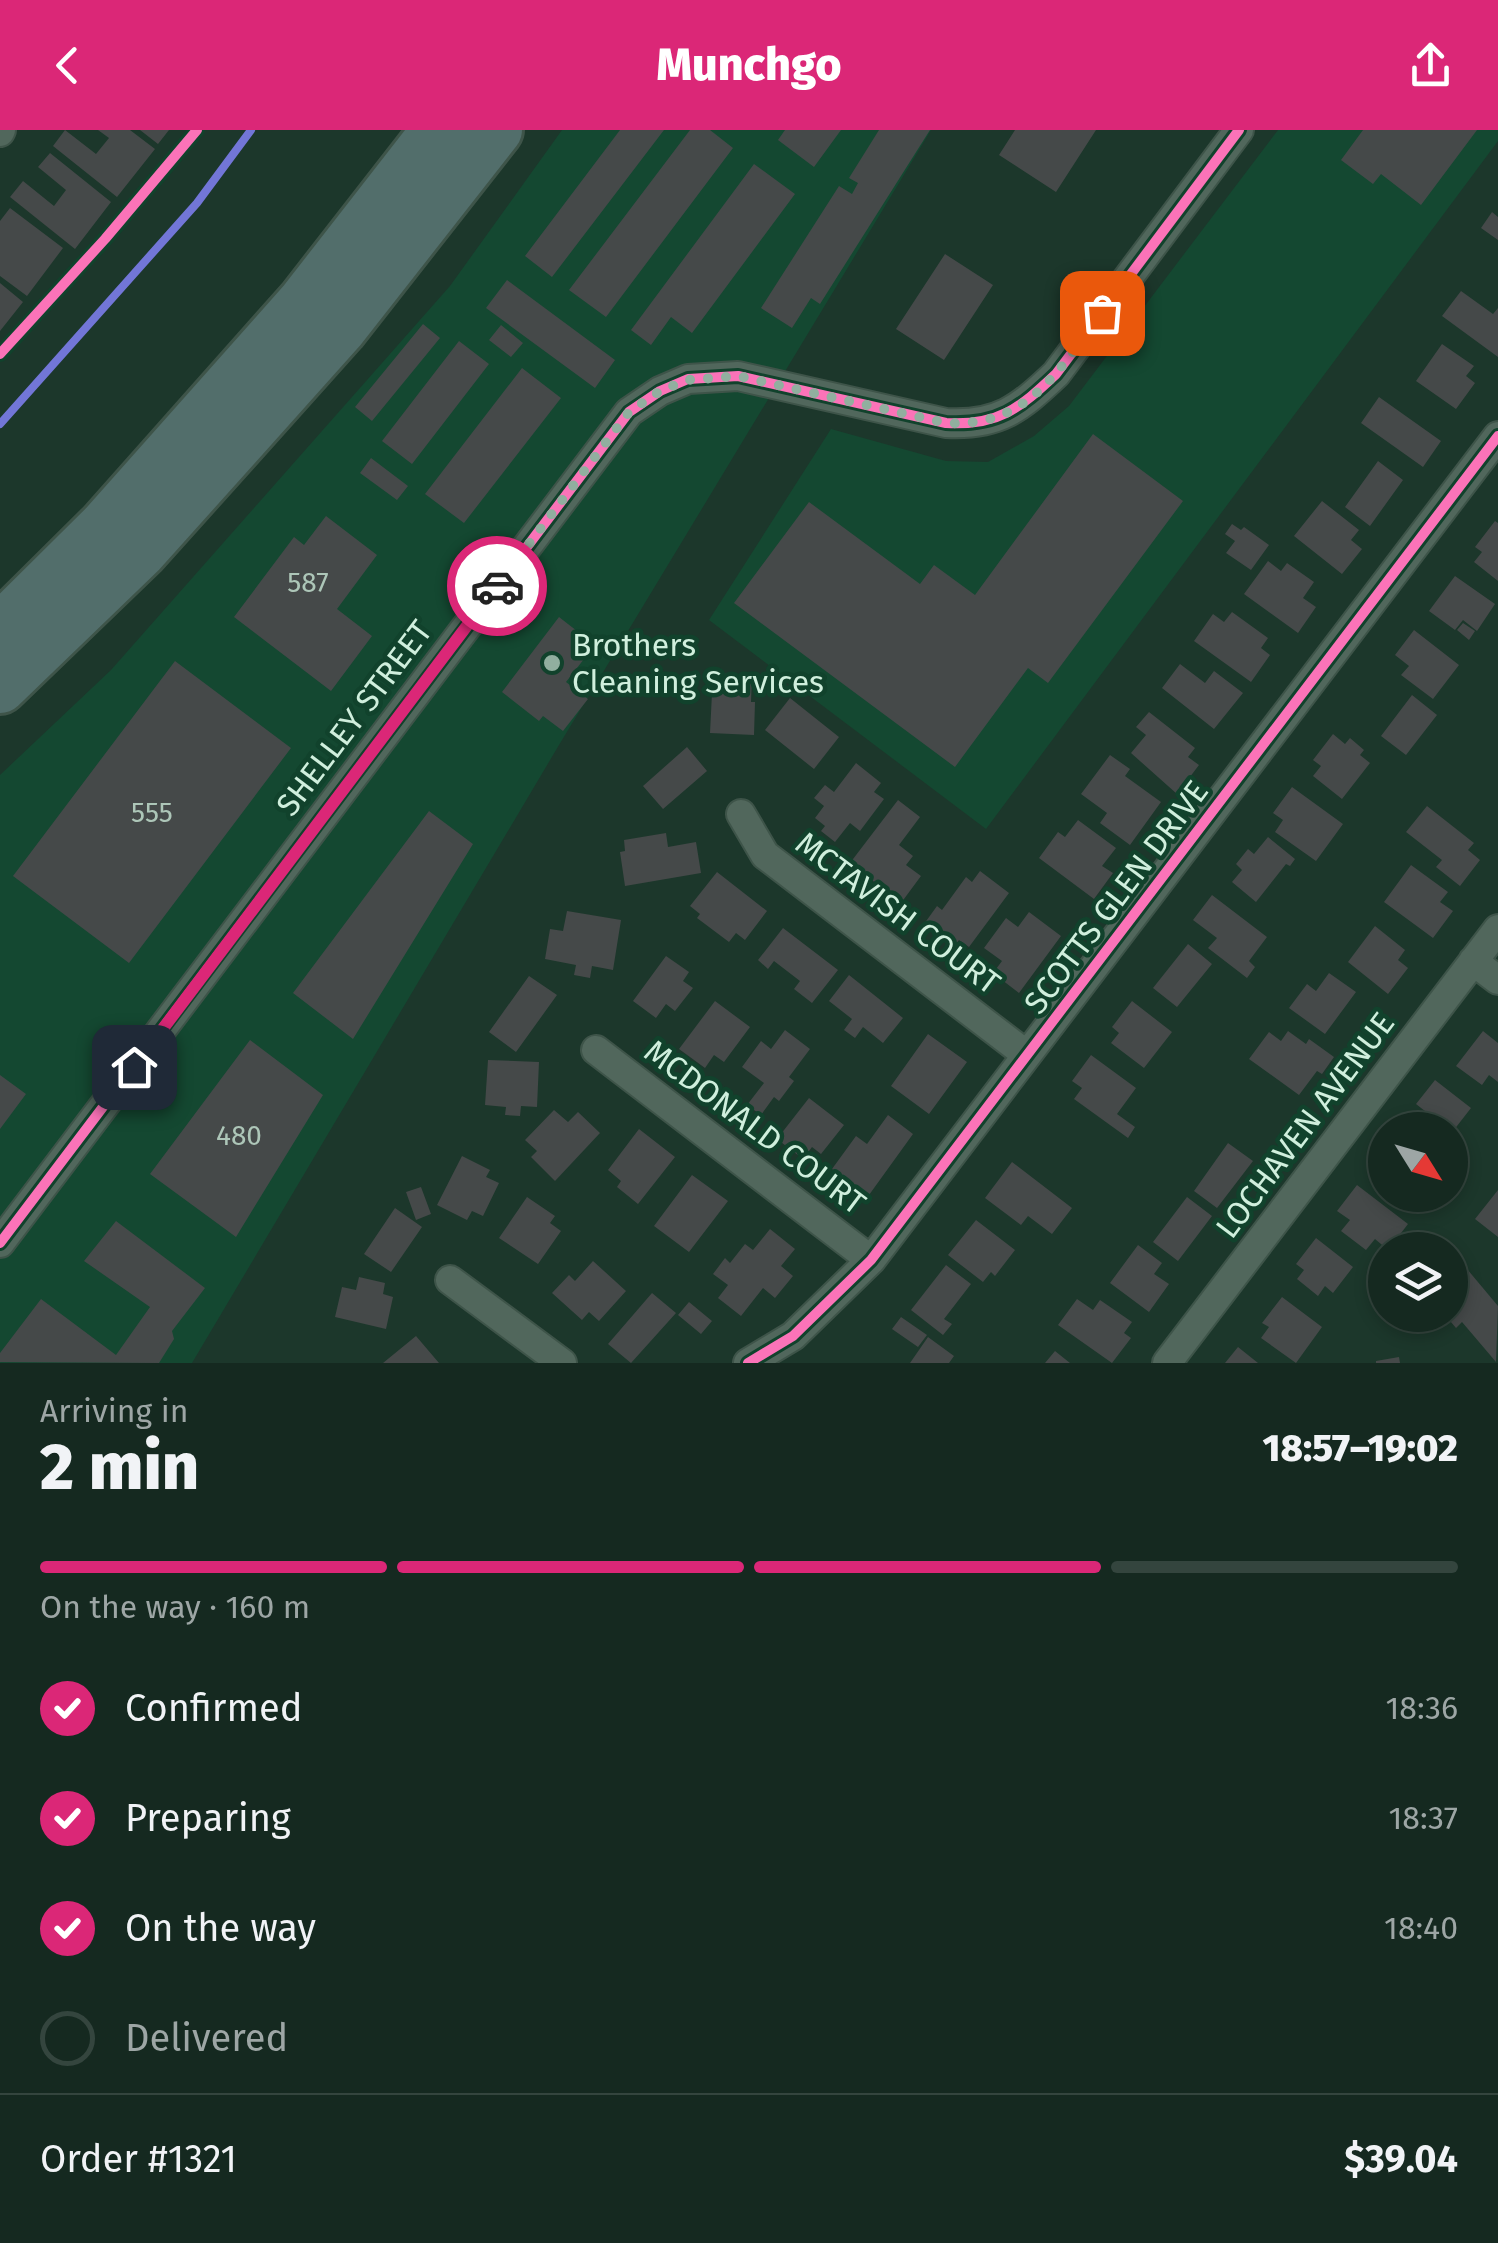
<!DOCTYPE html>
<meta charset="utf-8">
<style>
:root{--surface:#152920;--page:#22352d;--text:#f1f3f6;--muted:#9da6a5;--line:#34453e;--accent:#db2777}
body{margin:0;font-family:"Fira Sans",sans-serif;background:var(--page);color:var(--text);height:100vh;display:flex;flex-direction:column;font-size:38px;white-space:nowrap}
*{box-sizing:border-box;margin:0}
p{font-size:32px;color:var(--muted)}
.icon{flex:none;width:55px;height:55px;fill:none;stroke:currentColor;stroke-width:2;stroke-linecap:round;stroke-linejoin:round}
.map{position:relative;height:1233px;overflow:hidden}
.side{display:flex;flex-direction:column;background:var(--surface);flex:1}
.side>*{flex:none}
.needle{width:65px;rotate:127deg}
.controls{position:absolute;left:1368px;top:982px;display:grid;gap:20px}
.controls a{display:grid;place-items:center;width:100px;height:100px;border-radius:50%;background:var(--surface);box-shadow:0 5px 15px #0003,0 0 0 2px var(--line);font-size:50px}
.pin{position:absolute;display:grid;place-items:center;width:85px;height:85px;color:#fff;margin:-42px;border-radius:20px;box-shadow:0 5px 15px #0006}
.courier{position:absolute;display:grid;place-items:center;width:100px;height:100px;margin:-50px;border:8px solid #db2777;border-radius:50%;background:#fff;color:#222;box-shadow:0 2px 12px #0007}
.overview em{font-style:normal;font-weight:800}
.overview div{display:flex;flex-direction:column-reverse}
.overview{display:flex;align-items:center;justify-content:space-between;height:170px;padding:0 40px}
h1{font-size:65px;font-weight:800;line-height:75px}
.bar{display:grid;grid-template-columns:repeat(4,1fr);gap:15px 10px;align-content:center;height:120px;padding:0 40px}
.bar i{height:12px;border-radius:8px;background:var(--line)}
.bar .active{background:var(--accent)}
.bar p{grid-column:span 4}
.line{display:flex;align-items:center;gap:25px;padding:0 40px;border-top:2px solid var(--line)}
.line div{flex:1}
ol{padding:0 40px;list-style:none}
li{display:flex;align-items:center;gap:30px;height:110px}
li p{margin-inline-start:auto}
li .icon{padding:10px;border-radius:50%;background:var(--accent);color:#fff;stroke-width:4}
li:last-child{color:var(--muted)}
li i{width:55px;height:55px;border:5px solid var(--line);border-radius:50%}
header{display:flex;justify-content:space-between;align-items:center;height:130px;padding:0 40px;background:var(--accent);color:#fff;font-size:45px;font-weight:800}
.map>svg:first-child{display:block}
.built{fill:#144831}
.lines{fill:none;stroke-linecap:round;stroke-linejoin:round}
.stream{stroke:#7276d7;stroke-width:8}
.building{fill:#454949}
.minor-casing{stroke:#3e5449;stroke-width:32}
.motorway-casing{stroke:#3e5449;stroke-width:58}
.minor{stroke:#51675c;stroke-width:28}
.motorway{stroke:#526e6b;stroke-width:52}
.cycleway-casing{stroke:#11422c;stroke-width:16}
.cycleway{stroke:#fb73b8;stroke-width:10}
.done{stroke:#91af9f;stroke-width:10;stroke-dasharray:0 18}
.route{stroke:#db2777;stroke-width:12}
.poi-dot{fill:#91af9f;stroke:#11422c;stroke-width:4}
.labels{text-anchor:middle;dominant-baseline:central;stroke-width:9;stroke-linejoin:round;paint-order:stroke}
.number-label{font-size:28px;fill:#adc6b8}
.poi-label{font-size:32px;fill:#d0efdd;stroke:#11422c;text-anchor:start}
.street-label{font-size:32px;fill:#d0efdd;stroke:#11422c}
</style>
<header><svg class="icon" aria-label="back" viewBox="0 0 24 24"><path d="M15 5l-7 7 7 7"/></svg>Munchgo<svg class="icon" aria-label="share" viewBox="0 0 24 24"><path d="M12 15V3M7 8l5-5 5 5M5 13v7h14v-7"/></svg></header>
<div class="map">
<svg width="1498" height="1233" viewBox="0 0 1498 1233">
<rect width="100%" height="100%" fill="#1c372b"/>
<path class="built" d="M 562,0 L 931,0 L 559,615 L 192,1233 L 0,1233 L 0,645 L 111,540 L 450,156 Z
M 1278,0 L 1498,0 L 1498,11 L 986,699 L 709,490 L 831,299 L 946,331 L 988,332 L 1034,306 L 1069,276 Z"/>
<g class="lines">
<path class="stream" d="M 0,294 L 197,73 L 251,0"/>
</g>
<path class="building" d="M 65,0 L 96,24 L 109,8 L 98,0 L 130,0 L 155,19 L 117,67 L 53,16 Z
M 140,0 L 169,0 L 158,14 Z
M 620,0 L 664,0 L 552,147 L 525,126 Z
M 690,0 L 710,0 L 733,18 L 606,187 L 569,160 Z
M 785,0 L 841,0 L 814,37 L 778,10 Z
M 879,0 L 930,0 L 820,174 L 811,168 L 792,198 L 761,178 L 839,56 L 852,64 L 858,53 L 849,48 Z
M 1015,0 L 1096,0 L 1056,62 L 999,25 Z
M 1363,0 L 1477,0 L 1421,75 L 1381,44 L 1373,54 L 1341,30 Z
M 50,23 L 111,72 L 75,119 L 10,67 L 23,51 L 54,76 L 66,60 L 38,37 Z
M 754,34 L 795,64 L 692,203 L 671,187 L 651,215 L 631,200 Z
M 10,78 L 63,118 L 27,166 L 0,146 L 0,91 Z
M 1492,82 L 1498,87 L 1498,110 L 1481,98 Z
M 945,124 L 993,155 L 944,230 L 896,199 Z
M 507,150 L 615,230 L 595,258 L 486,178 Z
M 0,153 L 23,172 L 0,201 Z
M 1461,161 L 1493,184 L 1498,178 L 1498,227 L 1442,186 Z
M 423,194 L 440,208 L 372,291 L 355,277 Z
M 501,195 L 523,213 L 511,227 L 489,210 Z
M 459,211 L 489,234 L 412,334 L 382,311 Z
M 1442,214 L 1474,236 L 1466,246 L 1475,253 L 1456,279 L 1416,251 Z
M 522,238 L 561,268 L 464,393 L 425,364 Z
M 1379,267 L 1441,311 L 1423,337 L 1361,293 Z
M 1093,304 L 1183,371 L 1048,553 L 1028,538 L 955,637 L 734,473 L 809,372 L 920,454 L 934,435 L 975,465 Z
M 371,328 L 408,356 L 397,370 L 360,343 Z
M 1378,331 L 1403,350 L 1370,396 L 1345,377 Z
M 1322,371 L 1359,400 L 1351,410 L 1362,419 L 1342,444 L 1294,406 Z
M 326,386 L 377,425 L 337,479 L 372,506 L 331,561 L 234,487 L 294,407 L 304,415 Z
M 1495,391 L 1498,393 L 1498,451 L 1474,432 L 1482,422 L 1475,417 Z
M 1232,394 L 1241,400 L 1244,397 L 1269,415 L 1251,440 L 1226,423 L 1235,411 L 1225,404 Z
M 1268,431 L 1281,441 L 1287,433 L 1314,452 L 1303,468 L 1316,477 L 1298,503 L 1244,464 Z
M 1455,446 L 1495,474 L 1477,501 L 1463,490 L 1455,500 L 1429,481 Z
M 1232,482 L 1268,508 L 1261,518 L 1270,525 L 1251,552 L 1194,511 L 1213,484 L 1224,492 Z
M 559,487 L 595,515 L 566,552 L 588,569 L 563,601 L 543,586 L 539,591 L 502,562 Z
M 1463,493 L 1475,501 L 1469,510 L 1457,500 Z
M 1414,500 L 1459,535 L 1433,569 L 1401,545 L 1409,536 L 1395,525 Z
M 175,531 L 291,618 L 129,833 L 13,746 Z
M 1180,534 L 1205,553 L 1214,541 L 1243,563 L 1214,599 L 1162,558 Z
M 713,543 L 752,545 L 751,572 L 755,572 L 754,605 L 710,603 Z
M 1412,565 L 1437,585 L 1406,625 L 1381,606 Z
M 790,568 L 839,607 L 814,639 L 765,600 Z
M 1149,582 L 1195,618 L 1188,627 L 1199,635 L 1177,664 L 1131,623 L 1146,605 L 1136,597 Z
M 1333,604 L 1345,614 L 1350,608 L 1364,620 L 1360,625 L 1370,633 L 1342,669 L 1313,646 L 1321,636 L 1313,630 Z
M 687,617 L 707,641 L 663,679 L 643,656 Z
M 1110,625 L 1130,639 L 1125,646 L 1161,672 L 1130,715 L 1100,693 L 1107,683 L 1081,664 Z
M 856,633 L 881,653 L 874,662 L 884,669 L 860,701 L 850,693 L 835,712 L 821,701 L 825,696 L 815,688 L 824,676 L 814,668 L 825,655 L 834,662 Z
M 1292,657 L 1343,694 L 1316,731 L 1275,702 L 1283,690 L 1273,683 Z
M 898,670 L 920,687 L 899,715 L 913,726 L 906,735 L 921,746 L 901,773 L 850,733 Z
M 1427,676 L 1474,713 L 1468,720 L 1480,730 L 1460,756 L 1436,737 L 1442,730 L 1406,702 Z
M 429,681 L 473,714 L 353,909 L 293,863 Z
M 1078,690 L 1116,718 L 1102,736 L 1113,743 L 1094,769 L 1039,728 L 1058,702 L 1065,707 Z
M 666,703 L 668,717 L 696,712 L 701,743 L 625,756 L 620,722 L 625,721 L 624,710 Z
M 1268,707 L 1295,729 L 1290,736 L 1286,734 L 1256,772 L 1232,752 L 1242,740 L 1236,734 L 1248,719 L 1254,724 Z
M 1411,735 L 1448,762 L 1440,772 L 1453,781 L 1433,808 L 1384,772 Z
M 980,741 L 1009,763 L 969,817 L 959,810 L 954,816 L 924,794 L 937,776 L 942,780 L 966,747 L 972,752 Z
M 717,742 L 767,781 L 745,810 L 736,803 L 729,812 L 697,788 L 700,784 L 690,776 Z
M 1212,765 L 1267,807 L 1249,831 L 1255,837 L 1247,848 L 1208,818 L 1217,808 L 1193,790 Z
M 567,781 L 621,790 L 613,840 L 592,836 L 590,848 L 574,845 L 576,835 L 545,829 L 550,799 L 563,801 Z
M 1029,782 L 1061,806 L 1019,863 L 993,843 L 1002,831 L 984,818 L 1006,788 L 1018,797 Z
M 1375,796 L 1405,820 L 1398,830 L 1408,838 L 1388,864 L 1348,832 Z
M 783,798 L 838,840 L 812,873 L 794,859 L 800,851 L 774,831 L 768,839 L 758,830 Z
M 1188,814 L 1212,834 L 1177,877 L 1153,858 Z
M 666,826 L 689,842 L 683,851 L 693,858 L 675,881 L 666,874 L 656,888 L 633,871 Z
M 1329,843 L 1356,862 L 1325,904 L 1289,878 L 1307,854 L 1316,861 Z
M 849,845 L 903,888 L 883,913 L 863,897 L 855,908 L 844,900 L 852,889 L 829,871 Z
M 529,846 L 557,865 L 516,922 L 489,902 Z
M 715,871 L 750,897 L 724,932 L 714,925 L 705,938 L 679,919 Z
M 1132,871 L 1172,902 L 1144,938 L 1111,913 L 1119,903 L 1112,897 Z
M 785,900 L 810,919 L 789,947 L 794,951 L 779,971 L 774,967 L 761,985 L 747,975 L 764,953 L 742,937 L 761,911 L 771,919 Z
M 1288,901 L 1306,914 L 1309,909 L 1334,927 L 1322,944 L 1317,941 L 1299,965 L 1249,929 L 1269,902 L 1281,911 Z
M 1483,901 L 1498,913 L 1498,952 L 1489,945 L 1482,955 L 1456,936 Z
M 928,904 L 967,932 L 929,984 L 891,956 Z
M 250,910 L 323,965 L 236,1107 L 150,1044 Z
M 1091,925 L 1136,958 L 1117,984 L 1135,997 L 1128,1008 L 1074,969 L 1082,958 L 1072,951 Z
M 488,930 L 539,932 L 537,977 L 521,976 L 520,986 L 505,985 L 506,977 L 485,975 Z
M 0,945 L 26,964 L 0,999 Z
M 1435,950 L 1471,978 L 1450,1005 L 1450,1000 L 1432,1000 L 1423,994 L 1430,985 L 1416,974 Z
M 809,968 L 844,995 L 821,1024 L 812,1017 L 803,1029 L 777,1009 Z
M 554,980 L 568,992 L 578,982 L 600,1003 L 555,1051 L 531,1027 L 537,1021 L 525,1010 Z
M 888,985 L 913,1004 L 869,1065 L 832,1039 L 856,1006 L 867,1014 Z
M 639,999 L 675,1027 L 638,1074 L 617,1057 L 621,1051 L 608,1040 Z
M 1228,1013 L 1253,1031 L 1217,1078 L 1194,1061 Z
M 462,1026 L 490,1040 L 486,1047 L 499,1053 L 483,1086 L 472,1081 L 467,1090 L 437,1075 Z
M 1385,1027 L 1385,1051 L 1374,1043 Z
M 1012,1032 L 1072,1078 L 1052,1104 L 1028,1086 L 1021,1095 L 985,1068 Z
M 692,1045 L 728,1071 L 689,1122 L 654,1096 Z
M 1357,1055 L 1408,1094 L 1388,1120 L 1375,1109 L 1366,1120 L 1341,1101 L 1350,1090 L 1337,1081 Z
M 421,1057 L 431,1084 L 416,1090 L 406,1062 Z
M 1498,1060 L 1498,1107 L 1475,1089 Z
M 527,1067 L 555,1086 L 550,1093 L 561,1101 L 538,1134 L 499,1108 Z
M 1187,1067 L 1212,1086 L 1178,1131 L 1153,1112 Z
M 395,1078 L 422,1097 L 391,1142 L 364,1124 Z
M 976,1090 L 1015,1120 L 995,1146 L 991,1142 L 983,1152 L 948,1125 Z
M 116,1091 L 205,1158 L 172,1201 L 174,1209 L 159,1233 L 0,1232 L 0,1223 L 41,1169 L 116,1225 L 150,1177 L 84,1131 Z
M 770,1099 L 795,1119 L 781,1136 L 793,1146 L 775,1168 L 763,1158 L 741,1186 L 718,1168 L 728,1155 L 713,1144 L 725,1128 L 730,1133 L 745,1114 L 753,1120 Z
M 1316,1108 L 1353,1137 L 1333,1163 L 1325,1156 L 1318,1166 L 1297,1149 L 1304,1140 L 1296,1134 Z
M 1138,1115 L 1162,1133 L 1154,1144 L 1169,1154 L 1149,1182 L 1110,1153 Z
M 593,1131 L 626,1161 L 599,1191 L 589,1182 L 582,1190 L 552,1163 L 569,1145 L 575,1151 Z
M 1462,1133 L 1498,1176 L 1496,1232 L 1462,1192 L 1456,1198 L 1445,1185 L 1450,1185 L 1450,1143 Z
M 946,1135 L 971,1154 L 944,1189 L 952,1194 L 943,1205 L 911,1180 Z
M 359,1147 L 385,1153 L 383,1164 L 393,1167 L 386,1199 L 335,1187 L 342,1157 L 356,1160 Z
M 652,1163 L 676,1183 L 631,1233 L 608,1214 Z
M 1282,1167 L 1322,1197 L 1296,1233 L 1261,1208 L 1269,1197 L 1262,1193 Z
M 1077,1169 L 1093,1180 L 1100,1170 L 1132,1192 L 1124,1203 L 1131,1208 L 1112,1233 L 1058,1195 Z
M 689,1172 L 712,1191 L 701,1204 L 678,1185 Z
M 901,1187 L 927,1205 L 918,1217 L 892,1199 Z
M 416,1206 L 439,1233 L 383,1233 Z
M 928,1207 L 954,1226 L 949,1233 L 910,1233 Z
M 1238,1217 L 1258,1233 L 1225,1233 Z
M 1055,1221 L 1070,1233 L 1045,1233 Z
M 1399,1227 L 1400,1233 L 1376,1233 L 1376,1231 Z"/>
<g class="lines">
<defs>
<path id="minor" d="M 0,2 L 1,0
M 741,684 L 765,725 L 1027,925
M 1473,831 L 1498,850
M 596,920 L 871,1130
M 0,1113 L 629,282 L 660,261 L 688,249 L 738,246 L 946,293 C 998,296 1019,279 1056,244 L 1239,0
M 450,1150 L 562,1233
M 748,1233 L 793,1206 L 871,1130 L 1498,306
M 1167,1233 L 1498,799"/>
<path id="motorway" d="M 0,500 L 105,396 L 304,172 L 438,0
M 0,557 L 141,421 L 340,199 L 496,0"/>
</defs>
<use href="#minor" class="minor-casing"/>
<use href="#motorway" class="motorway-casing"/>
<use href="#minor" class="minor"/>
<use href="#motorway" class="motorway"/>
<defs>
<path id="cycleway" d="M 0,224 L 105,109 L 197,0
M 0,1113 L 629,282 L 660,261 L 688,249 L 738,246 L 946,293 C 998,296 1019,279 1056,244 L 1239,0
M 748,1233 L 793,1206 L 871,1130 L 1498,306"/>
</defs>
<use href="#cycleway" class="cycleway-casing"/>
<use href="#cycleway" class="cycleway"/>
</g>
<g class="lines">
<path class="done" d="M 497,456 L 629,282 L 660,261 L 688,250 L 738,246 L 946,293 C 1027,298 1058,241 1102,183"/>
<path class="route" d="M 134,937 L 497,456"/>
</g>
<circle class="poi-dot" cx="552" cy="533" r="10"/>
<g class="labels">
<g class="number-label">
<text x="308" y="452">587</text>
<text x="152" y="682">555</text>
<text x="239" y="1005">480</text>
</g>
<g class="poi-label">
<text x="572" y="515">Brothers<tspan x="572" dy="37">Cleaning Services</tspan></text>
</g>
<g class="street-label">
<text transform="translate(354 588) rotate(-53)">SHELLEY STREET</text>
<text transform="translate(1116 767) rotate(-53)">SCOTTS GLEN DRIVE</text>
<text transform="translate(898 783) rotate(37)">MCTAVISH COURT</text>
<text transform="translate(1305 995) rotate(-53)">LOCHAVEN AVENUE</text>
<text transform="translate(755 997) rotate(37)">MCDONALD COURT</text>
</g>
</g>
</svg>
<div class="controls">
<a><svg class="needle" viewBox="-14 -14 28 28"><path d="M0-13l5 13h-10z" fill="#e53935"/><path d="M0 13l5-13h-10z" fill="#9da6a5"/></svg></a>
<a><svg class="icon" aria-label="layers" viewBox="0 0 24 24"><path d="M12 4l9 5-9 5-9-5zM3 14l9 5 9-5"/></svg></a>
</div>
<div class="pin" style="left:1102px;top:183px;background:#ea580c"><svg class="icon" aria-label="bag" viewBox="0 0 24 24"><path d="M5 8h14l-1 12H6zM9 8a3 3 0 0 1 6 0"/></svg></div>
<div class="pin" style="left:134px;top:937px;background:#1f2937"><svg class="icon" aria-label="home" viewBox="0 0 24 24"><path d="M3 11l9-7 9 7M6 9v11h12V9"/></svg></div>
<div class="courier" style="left:497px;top:456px"><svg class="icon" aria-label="car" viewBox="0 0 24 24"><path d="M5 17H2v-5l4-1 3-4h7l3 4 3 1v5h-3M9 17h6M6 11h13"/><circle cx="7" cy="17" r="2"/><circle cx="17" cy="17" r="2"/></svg></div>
</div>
<section class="side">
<div class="overview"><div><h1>2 min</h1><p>Arriving in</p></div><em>18:57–19:02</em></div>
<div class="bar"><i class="active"></i><i class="active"></i><i class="active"></i><i></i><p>On the way · 160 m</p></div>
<ol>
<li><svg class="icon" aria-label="check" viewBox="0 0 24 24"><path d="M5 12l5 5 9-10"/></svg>Confirmed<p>18:36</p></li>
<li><svg class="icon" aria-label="check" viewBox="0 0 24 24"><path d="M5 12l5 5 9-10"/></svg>Preparing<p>18:37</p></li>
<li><svg class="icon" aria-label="check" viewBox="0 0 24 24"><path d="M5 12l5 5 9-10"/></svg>On the way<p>18:40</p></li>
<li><i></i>Delivered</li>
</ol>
<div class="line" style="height:130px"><div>Order #1321</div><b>$39.04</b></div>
</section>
